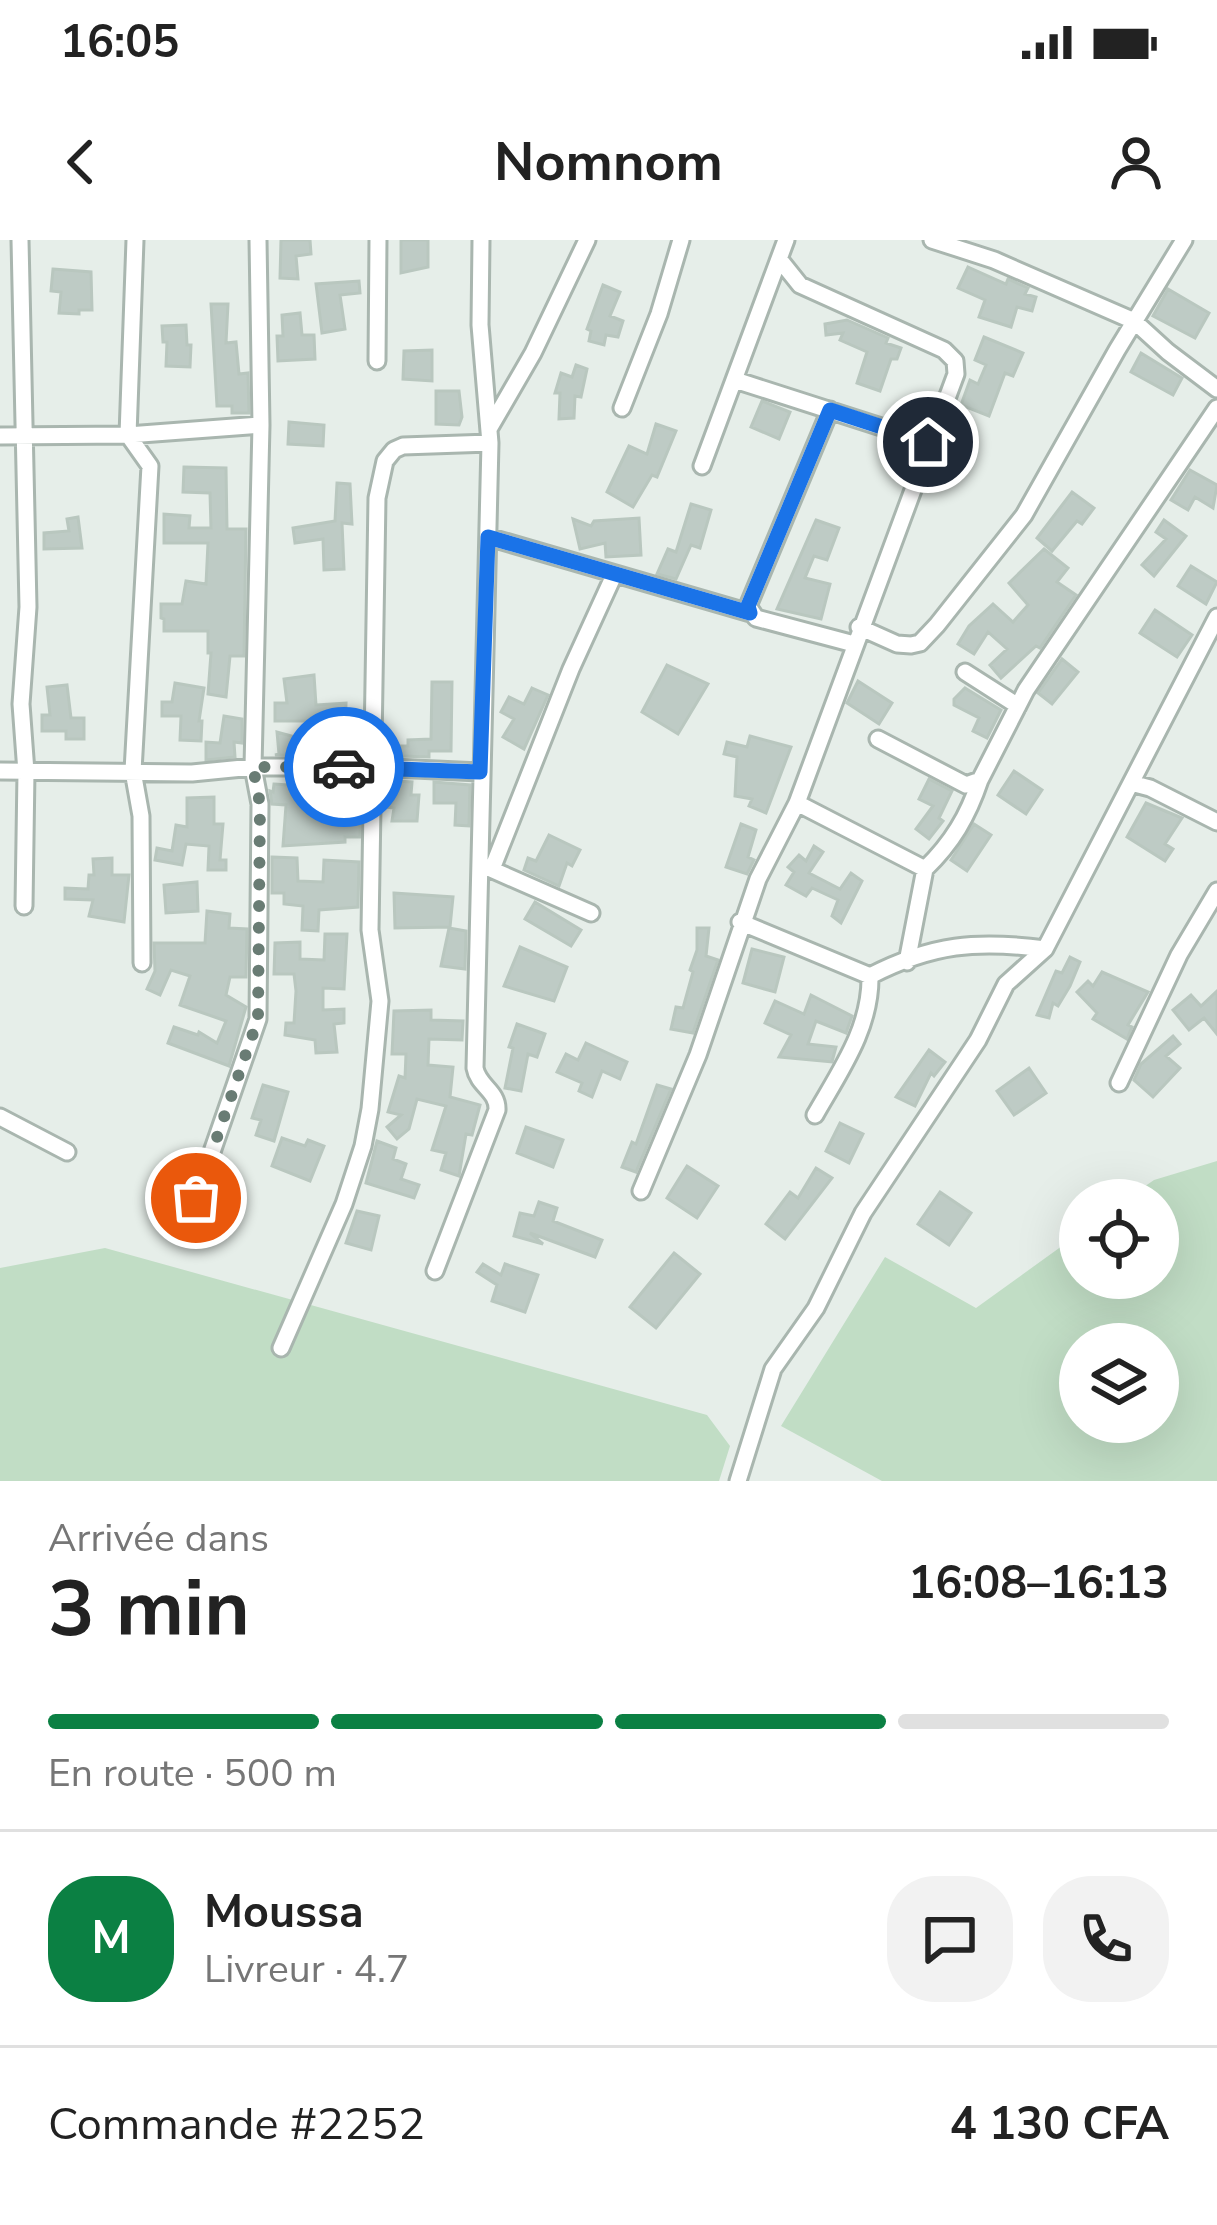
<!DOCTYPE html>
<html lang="fr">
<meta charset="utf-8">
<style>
:root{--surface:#fff;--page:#f2f2f2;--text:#222;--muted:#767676;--line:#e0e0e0;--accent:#0b8043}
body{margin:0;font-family:"Nunito Sans",sans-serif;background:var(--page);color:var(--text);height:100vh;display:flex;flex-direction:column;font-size:45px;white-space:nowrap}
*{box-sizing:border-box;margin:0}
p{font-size:39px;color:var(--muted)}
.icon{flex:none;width:66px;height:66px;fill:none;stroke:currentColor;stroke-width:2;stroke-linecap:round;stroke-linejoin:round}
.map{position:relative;height:1241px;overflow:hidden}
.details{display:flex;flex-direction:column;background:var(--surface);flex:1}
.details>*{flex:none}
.controls{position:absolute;left:1059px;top:939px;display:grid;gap:24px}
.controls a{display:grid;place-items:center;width:120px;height:120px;border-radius:50%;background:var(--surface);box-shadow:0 12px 48px #0002;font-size:60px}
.pin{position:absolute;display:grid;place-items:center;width:102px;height:102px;color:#fff;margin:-51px;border:6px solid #fff;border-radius:50%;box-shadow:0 3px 12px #0007}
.courier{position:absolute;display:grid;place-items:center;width:120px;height:120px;margin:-60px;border:9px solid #1a73e8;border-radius:50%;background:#fff;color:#222;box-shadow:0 3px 15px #0007}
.summary em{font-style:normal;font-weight:700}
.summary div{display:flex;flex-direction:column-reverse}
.summary{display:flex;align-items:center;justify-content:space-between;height:204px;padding:0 48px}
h1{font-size:78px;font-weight:700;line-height:90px}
.bar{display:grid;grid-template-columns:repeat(4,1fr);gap:18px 12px;align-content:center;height:144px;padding:0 48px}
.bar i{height:15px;border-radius:9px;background:var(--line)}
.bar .on{background:var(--accent)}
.bar p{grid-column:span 4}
.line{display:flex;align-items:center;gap:30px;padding:0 48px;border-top:3px solid var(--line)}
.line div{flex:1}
.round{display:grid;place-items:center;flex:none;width:126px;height:126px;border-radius:48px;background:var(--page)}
.status{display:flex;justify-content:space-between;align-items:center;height:84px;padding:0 60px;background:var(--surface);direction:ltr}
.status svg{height:33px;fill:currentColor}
header{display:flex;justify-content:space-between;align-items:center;height:156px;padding:0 48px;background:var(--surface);font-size:54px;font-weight:700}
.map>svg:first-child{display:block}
.green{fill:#c1ddc5;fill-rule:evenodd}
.building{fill:#becbc5;stroke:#b9c7bf;stroke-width:3}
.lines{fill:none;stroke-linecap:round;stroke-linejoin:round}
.minor-casing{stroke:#a9b6af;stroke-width:21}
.minor{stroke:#fff;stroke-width:15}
.done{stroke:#697c74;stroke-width:12;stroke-dasharray:0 21.6}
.route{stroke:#1a73e8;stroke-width:15}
</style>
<div class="status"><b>16:05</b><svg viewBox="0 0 49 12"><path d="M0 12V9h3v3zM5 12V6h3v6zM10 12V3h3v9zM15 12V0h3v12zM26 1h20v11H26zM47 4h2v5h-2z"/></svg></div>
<header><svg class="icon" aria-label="back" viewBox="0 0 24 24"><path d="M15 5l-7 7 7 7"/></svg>Nomnom<svg class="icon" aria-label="person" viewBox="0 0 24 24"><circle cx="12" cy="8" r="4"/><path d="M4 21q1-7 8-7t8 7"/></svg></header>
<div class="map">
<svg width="1217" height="1241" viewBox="0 0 1217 1241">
<rect width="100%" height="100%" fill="#e6eee9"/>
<path class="green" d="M 1217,921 L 1217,1241 L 882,1241 L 781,1186 L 885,1017 L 976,1068 L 1080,993 L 1080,1038 L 1158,1038 L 1158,960 L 1125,960 L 1154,940 ZM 1080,1104 L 1158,1104 L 1158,1182 L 1080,1182 Z
M 105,1008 L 707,1175 L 730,1206 L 719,1241 L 0,1241 L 0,1028 Z"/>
<path class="building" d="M 281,0 L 310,0 L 311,14 L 296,16 L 298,39 L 280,38 Z
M 401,0 L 428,0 L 428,27 L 401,33 Z
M 968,27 L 1006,44 L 1008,39 L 1028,48 L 1025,54 L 1036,57 L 1032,71 L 1017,67 L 1011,87 L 979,77 L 985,60 L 958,48 Z
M 53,29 L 91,32 L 92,70 L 79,70 L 79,74 L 59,73 L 61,52 L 51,51 Z
M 359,41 L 360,53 L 340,55 L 345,89 L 322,93 L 316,44 Z
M 603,45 L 620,52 L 610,76 L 623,81 L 618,97 L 606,95 L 604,105 L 589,101 L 591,91 L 587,89 Z
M 1168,49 L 1209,73 L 1195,98 L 1153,76 Z
M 211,64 L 228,64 L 226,103 L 236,102 L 239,134 L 248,133 L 249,173 L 232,173 L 232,166 L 217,166 Z
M 300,73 L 302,95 L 314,95 L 315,119 L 278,121 L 277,96 L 283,96 L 282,75 Z
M 847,80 L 888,98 L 886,103 L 901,108 L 897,119 L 891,119 L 880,151 L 857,143 L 867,112 L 840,100 L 843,93 L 826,95 L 825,84 Z
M 186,85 L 187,105 L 191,105 L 190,127 L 166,126 L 167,102 L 163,102 L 162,86 Z
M 984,97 L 1023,113 L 1013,136 L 1005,133 L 989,176 L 961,165 L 970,140 L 978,144 L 986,125 L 975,120 Z
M 432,110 L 432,141 L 403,139 L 404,111 Z
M 1141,113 L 1182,138 L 1173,155 L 1131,132 Z
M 576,125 L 587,129 L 581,157 L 575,156 L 574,178 L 559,179 L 560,153 L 555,153 L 561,133 L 572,137 Z
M 436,151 L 459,151 L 462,177 L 459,185 L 436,184 Z
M 762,161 L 790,172 L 779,199 L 751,187 Z
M 289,182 L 324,185 L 323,206 L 288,204 Z
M 656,184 L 676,191 L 657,237 L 652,235 L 633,267 L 607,252 L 629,206 L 647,214 Z
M 184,227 L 226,228 L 227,289 L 246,289 L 244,416 L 230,416 L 226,457 L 208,454 L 211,413 L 208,413 L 208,391 L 164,391 L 164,379 L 161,378 L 161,364 L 182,364 L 186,341 L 206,344 L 208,303 L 164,303 L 164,274 L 190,276 L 189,288 L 211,288 L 210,253 L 183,252 Z
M 1190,230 L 1217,245 L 1213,268 L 1195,257 L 1188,270 L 1171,260 Z
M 337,243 L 350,244 L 352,284 L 342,283 L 344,329 L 324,330 L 323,299 L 295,303 L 293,288 L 335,281 Z
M 1072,252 L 1094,268 L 1082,284 L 1077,281 L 1052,311 L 1037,298 Z
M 691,264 L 711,270 L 700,308 L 691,305 L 676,339 L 657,334 L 668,309 L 676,312 Z
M 78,277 L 82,308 L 44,309 L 44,293 L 69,291 L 67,279 Z
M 639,278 L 641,315 L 606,317 L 605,303 L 580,309 L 573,279 L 591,286 L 594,281 Z
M 816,280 L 839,288 L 827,320 L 814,316 L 805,338 L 830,344 L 821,379 L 777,369 Z
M 1164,280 L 1186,296 L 1154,336 L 1142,325 L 1166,299 L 1156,292 Z
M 1044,309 L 1068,328 L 1057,342 L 1076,355 L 1040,408 L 1036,406 L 1001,438 L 990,425 L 1007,409 L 988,392 L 974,414 L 958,404 L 969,386 L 993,364 L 1013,382 L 1028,365 L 1009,343 Z
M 1191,326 L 1217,342 L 1206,364 L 1178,346 Z
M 1155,370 L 1192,395 L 1177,417 L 1140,393 Z
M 1062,419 L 1078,432 L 1052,464 L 1038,453 Z
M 667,425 L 708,444 L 678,494 L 642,472 Z
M 314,435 L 316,465 L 346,463 L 344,515 L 275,515 L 279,514 L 277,492 L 324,505 L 324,481 L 275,481 L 275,463 L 287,463 L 284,439 Z
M 858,441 L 892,463 L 879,484 L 847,463 Z
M 432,442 L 452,442 L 451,511 L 429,511 L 429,517 L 400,516 L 400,506 L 408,506 L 408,500 L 431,499 Z
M 175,443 L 204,448 L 199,481 L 202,481 L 201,501 L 180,500 L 181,476 L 162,476 L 162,462 L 172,462 Z
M 67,445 L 71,478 L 84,478 L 84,499 L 66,499 L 66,491 L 42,491 L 42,475 L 50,475 L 47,447 Z
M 532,448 L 548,455 L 524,509 L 503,497 L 514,479 L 501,472 L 509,457 L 524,464 Z
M 965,448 L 1001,470 L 987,498 L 973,491 L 979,478 L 954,465 L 954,459 Z
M 224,476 L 242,479 L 242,503 L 234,502 L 235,517 L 206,520 L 206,502 L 220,503 Z
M 750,496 L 791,507 L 766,573 L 749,566 L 752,559 L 735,556 L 737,517 L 724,514 L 727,502 L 747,507 Z
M 1014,531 L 1042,550 L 1026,574 L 998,555 Z
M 929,539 L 952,551 L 939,578 L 943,581 L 929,599 L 916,589 L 933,566 L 919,559 Z
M 397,541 L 412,542 L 411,555 L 419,555 L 417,581 L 392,581 L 394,568 L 384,567 L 387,544 L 397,545 Z
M 434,542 L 470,545 L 469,586 L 455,585 L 456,563 L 434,563 Z
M 274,544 L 344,549 L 345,577 L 360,577 L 360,597 L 345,597 L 345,602 L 283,606 L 286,565 L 272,564 L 270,551 L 273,552 Z
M 214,557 L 214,584 L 223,584 L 220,620 L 226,620 L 226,630 L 208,630 L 209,606 L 186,604 L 182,625 L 155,620 L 157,608 L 172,611 L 176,585 L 187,587 L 187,558 Z
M 1146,563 L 1182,578 L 1165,604 L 1173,609 L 1165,621 L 1127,597 Z
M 741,584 L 756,590 L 748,617 L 754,620 L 747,634 L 726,627 Z
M 974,584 L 991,595 L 967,631 L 951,620 Z
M 549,595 L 580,610 L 572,626 L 567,623 L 559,646 L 524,630 L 528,618 L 536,621 Z
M 814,606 L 823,612 L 809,633 L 840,649 L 851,633 L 862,641 L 841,683 L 832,676 L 838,660 L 812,648 L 806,656 L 786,645 L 794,632 L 788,627 L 799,615 L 806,621 Z
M 272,617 L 297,618 L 298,641 L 323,642 L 324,620 L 359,622 L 358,667 L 319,670 L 318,691 L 302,690 L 303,666 L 284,664 L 284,653 L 272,653 Z
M 112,618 L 112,635 L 129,635 L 124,682 L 89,676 L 93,660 L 65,659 L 65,648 L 88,649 L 89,635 L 94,635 L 93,619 Z
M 197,642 L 198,671 L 166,673 L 164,645 Z
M 394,653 L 453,657 L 450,687 L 395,688 Z
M 535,662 L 581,690 L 571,706 L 525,679 Z
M 207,671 L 230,674 L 229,688 L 247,689 L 246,737 L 230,737 L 226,755 L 246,767 L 229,826 L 168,803 L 174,787 L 198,795 L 199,792 L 217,803 L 226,781 L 180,765 L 190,736 L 171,730 L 160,755 L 147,749 L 155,731 L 154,703 L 205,703 Z
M 449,688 L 466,691 L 465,729 L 441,726 Z
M 697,688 L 709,688 L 706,716 L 718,720 L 693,793 L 671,789 L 676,767 L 683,768 L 693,732 L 690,730 L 697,710 Z
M 325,694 L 347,694 L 344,749 L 323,748 L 323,770 L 344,769 L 344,783 L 334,784 L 337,812 L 316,813 L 315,800 L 285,795 L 286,783 L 294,783 L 296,751 L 294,734 L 274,734 L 275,703 L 300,702 L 300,719 L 324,720 Z
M 520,707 L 567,727 L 554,761 L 504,746 Z
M 752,709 L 784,717 L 775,752 L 743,743 Z
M 1070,717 L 1080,722 L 1070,746 L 1058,766 L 1053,763 L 1049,778 L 1037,775 L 1056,731 L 1062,733 Z
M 1102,732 L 1148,752 L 1128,785 L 1132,787 L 1127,799 L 1093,779 L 1097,773 L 1077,752 L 1088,741 L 1093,746 Z
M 1217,751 L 1217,794 L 1204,778 L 1189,790 L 1173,770 L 1191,755 L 1201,766 Z
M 811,755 L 852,776 L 846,793 L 816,781 L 808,804 L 836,807 L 832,822 L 779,817 L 791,795 L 765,783 L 775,761 L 804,774 Z
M 431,770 L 431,780 L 463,781 L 462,800 L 429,799 L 428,825 L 453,827 L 450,857 L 480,865 L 472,895 L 466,894 L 459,936 L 441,930 L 446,913 L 432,910 L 446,866 L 417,859 L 409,889 L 397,899 L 387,887 L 401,875 L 388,872 L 399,836 L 405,838 L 406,814 L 392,814 L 394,771 Z
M 517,784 L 545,794 L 537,817 L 528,814 L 521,851 L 505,848 L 513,808 L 509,807 Z
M 1173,796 L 1180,804 L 1166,816 L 1180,828 L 1153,857 L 1134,840 L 1141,824 Z
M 586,803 L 627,822 L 620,839 L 602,831 L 592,857 L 579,851 L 582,843 L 557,832 L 566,814 L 578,820 Z
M 929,810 L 945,822 L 934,836 L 931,833 L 915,866 L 896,857 Z
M 1029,828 L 1046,853 L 1014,875 L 997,851 Z
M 263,845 L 288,852 L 274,901 L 256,895 L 261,880 L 252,878 Z
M 657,845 L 671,849 L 636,932 L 622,927 L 632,902 L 636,904 Z
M 840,883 L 863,894 L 849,923 L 826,911 Z
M 526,887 L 563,900 L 553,927 L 517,913 Z
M 282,898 L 305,906 L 308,900 L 324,906 L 310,941 L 272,926 Z
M 377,901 L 396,908 L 393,919 L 406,924 L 401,939 L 419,945 L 414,958 L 366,943 Z
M 687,926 L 718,946 L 697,978 L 667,958 Z
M 816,928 L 832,938 L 785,999 L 766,984 L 790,952 L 798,958 Z
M 940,952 L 971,973 L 949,1005 L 918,984 Z
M 539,962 L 557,968 L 553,981 L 602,1000 L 595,1017 L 530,993 L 543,1004 L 514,996 L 520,973 L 534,976 Z
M 357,971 L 379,976 L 371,1010 L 346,1003 Z
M 674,1013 L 700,1034 L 656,1088 L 630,1067 Z
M 483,1024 L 501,1035 L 505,1024 L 538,1035 L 525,1072 L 492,1061 L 497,1045 L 477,1032 Z"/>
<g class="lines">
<defs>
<path id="minor" d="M 20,0 L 28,367 L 21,464 L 26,532 L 24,666
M 135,0 L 128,195 L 150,226 L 133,531 L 141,576 L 142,723
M 932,0 L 994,20 L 1134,81 L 1168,112 L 1217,149
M 377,121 L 378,0
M 735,140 L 928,202
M 622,168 L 659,74 L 681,0
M 830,170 L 748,366 L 756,378 L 854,404
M 489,189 L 533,113 L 587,0
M 0,196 L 128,195 L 261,185
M 702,226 L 786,0
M 488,297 L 750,373
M 859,387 L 897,404 L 911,405 L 920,403 L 937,385 L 1024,275 L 1117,110 L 1184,0
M 965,432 L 1018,466
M 878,499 L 966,545 L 980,540 L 1026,450 L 1217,168
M 0,531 L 192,533 L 253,527 L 371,527 L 480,532
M 1131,543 L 1150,548 L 1217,582
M 797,563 L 925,629 L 907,722
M 486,627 L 591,673
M 492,629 L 571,429 L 614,335
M 925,629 C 952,603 968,576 980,540
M 740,682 L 870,736 C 932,704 977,700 1045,709
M 1119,843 L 1179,715 L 1217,651
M 815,875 C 840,831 871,788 870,736
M 0,877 L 67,912
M 641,951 L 698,815 L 758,639 L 797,563 L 956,134 L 955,121 L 944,110 L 800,45 L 780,20
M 196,958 L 258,779 L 260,564 L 253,527 L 261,185 L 258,0
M 435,1031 L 497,870 C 498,851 478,846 475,828 L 490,203 L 480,85 L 481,0
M 281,1108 L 344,964 L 363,906 L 370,869 L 380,761 L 370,690 L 377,258 L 385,221 L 394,210 L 403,206 L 490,203
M 738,1241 L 773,1129 L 816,1068 L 863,973 L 978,800 L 1006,744 L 1045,709 L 1217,377"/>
</defs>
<use href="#minor" class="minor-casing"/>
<use href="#minor" class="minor"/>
</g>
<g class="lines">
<path class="done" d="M 196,958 L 258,779 L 260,564 L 253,527 L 344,527"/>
<path class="route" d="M 344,527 L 480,532 L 488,297 L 750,373 L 748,366 L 830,170 L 928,202"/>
</g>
</svg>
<div class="controls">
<a><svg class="icon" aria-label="locate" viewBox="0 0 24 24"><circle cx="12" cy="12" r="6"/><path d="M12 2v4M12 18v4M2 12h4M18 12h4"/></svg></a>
<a><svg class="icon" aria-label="layers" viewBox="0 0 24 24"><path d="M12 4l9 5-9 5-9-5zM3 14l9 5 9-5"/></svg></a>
</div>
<div class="pin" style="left:196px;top:958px;background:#ea580c"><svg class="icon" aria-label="bag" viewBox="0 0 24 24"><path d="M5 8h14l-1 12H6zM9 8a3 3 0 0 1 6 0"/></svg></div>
<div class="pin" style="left:928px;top:202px;background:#1f2937"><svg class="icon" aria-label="home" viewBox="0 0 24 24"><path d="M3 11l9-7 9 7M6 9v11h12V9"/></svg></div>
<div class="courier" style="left:344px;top:527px"><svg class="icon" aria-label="car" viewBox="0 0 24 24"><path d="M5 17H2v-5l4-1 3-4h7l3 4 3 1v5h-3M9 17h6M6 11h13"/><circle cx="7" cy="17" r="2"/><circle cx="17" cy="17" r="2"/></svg></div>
</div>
<section class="details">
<div class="summary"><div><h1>3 min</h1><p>Arrivée dans</p></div><em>16:08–16:13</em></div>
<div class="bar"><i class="on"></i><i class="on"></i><i class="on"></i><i></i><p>En route · 500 m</p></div>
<div class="line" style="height:216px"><b class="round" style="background:var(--accent);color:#fff">M</b><div><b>Moussa</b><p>Livreur · 4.7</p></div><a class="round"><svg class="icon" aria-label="chat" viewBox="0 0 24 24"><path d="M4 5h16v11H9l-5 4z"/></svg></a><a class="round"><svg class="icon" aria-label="phone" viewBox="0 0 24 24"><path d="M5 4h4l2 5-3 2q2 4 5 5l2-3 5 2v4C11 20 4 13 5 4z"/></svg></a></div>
<div class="line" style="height:156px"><div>Commande #2252</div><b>4 130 CFA</b></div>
</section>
